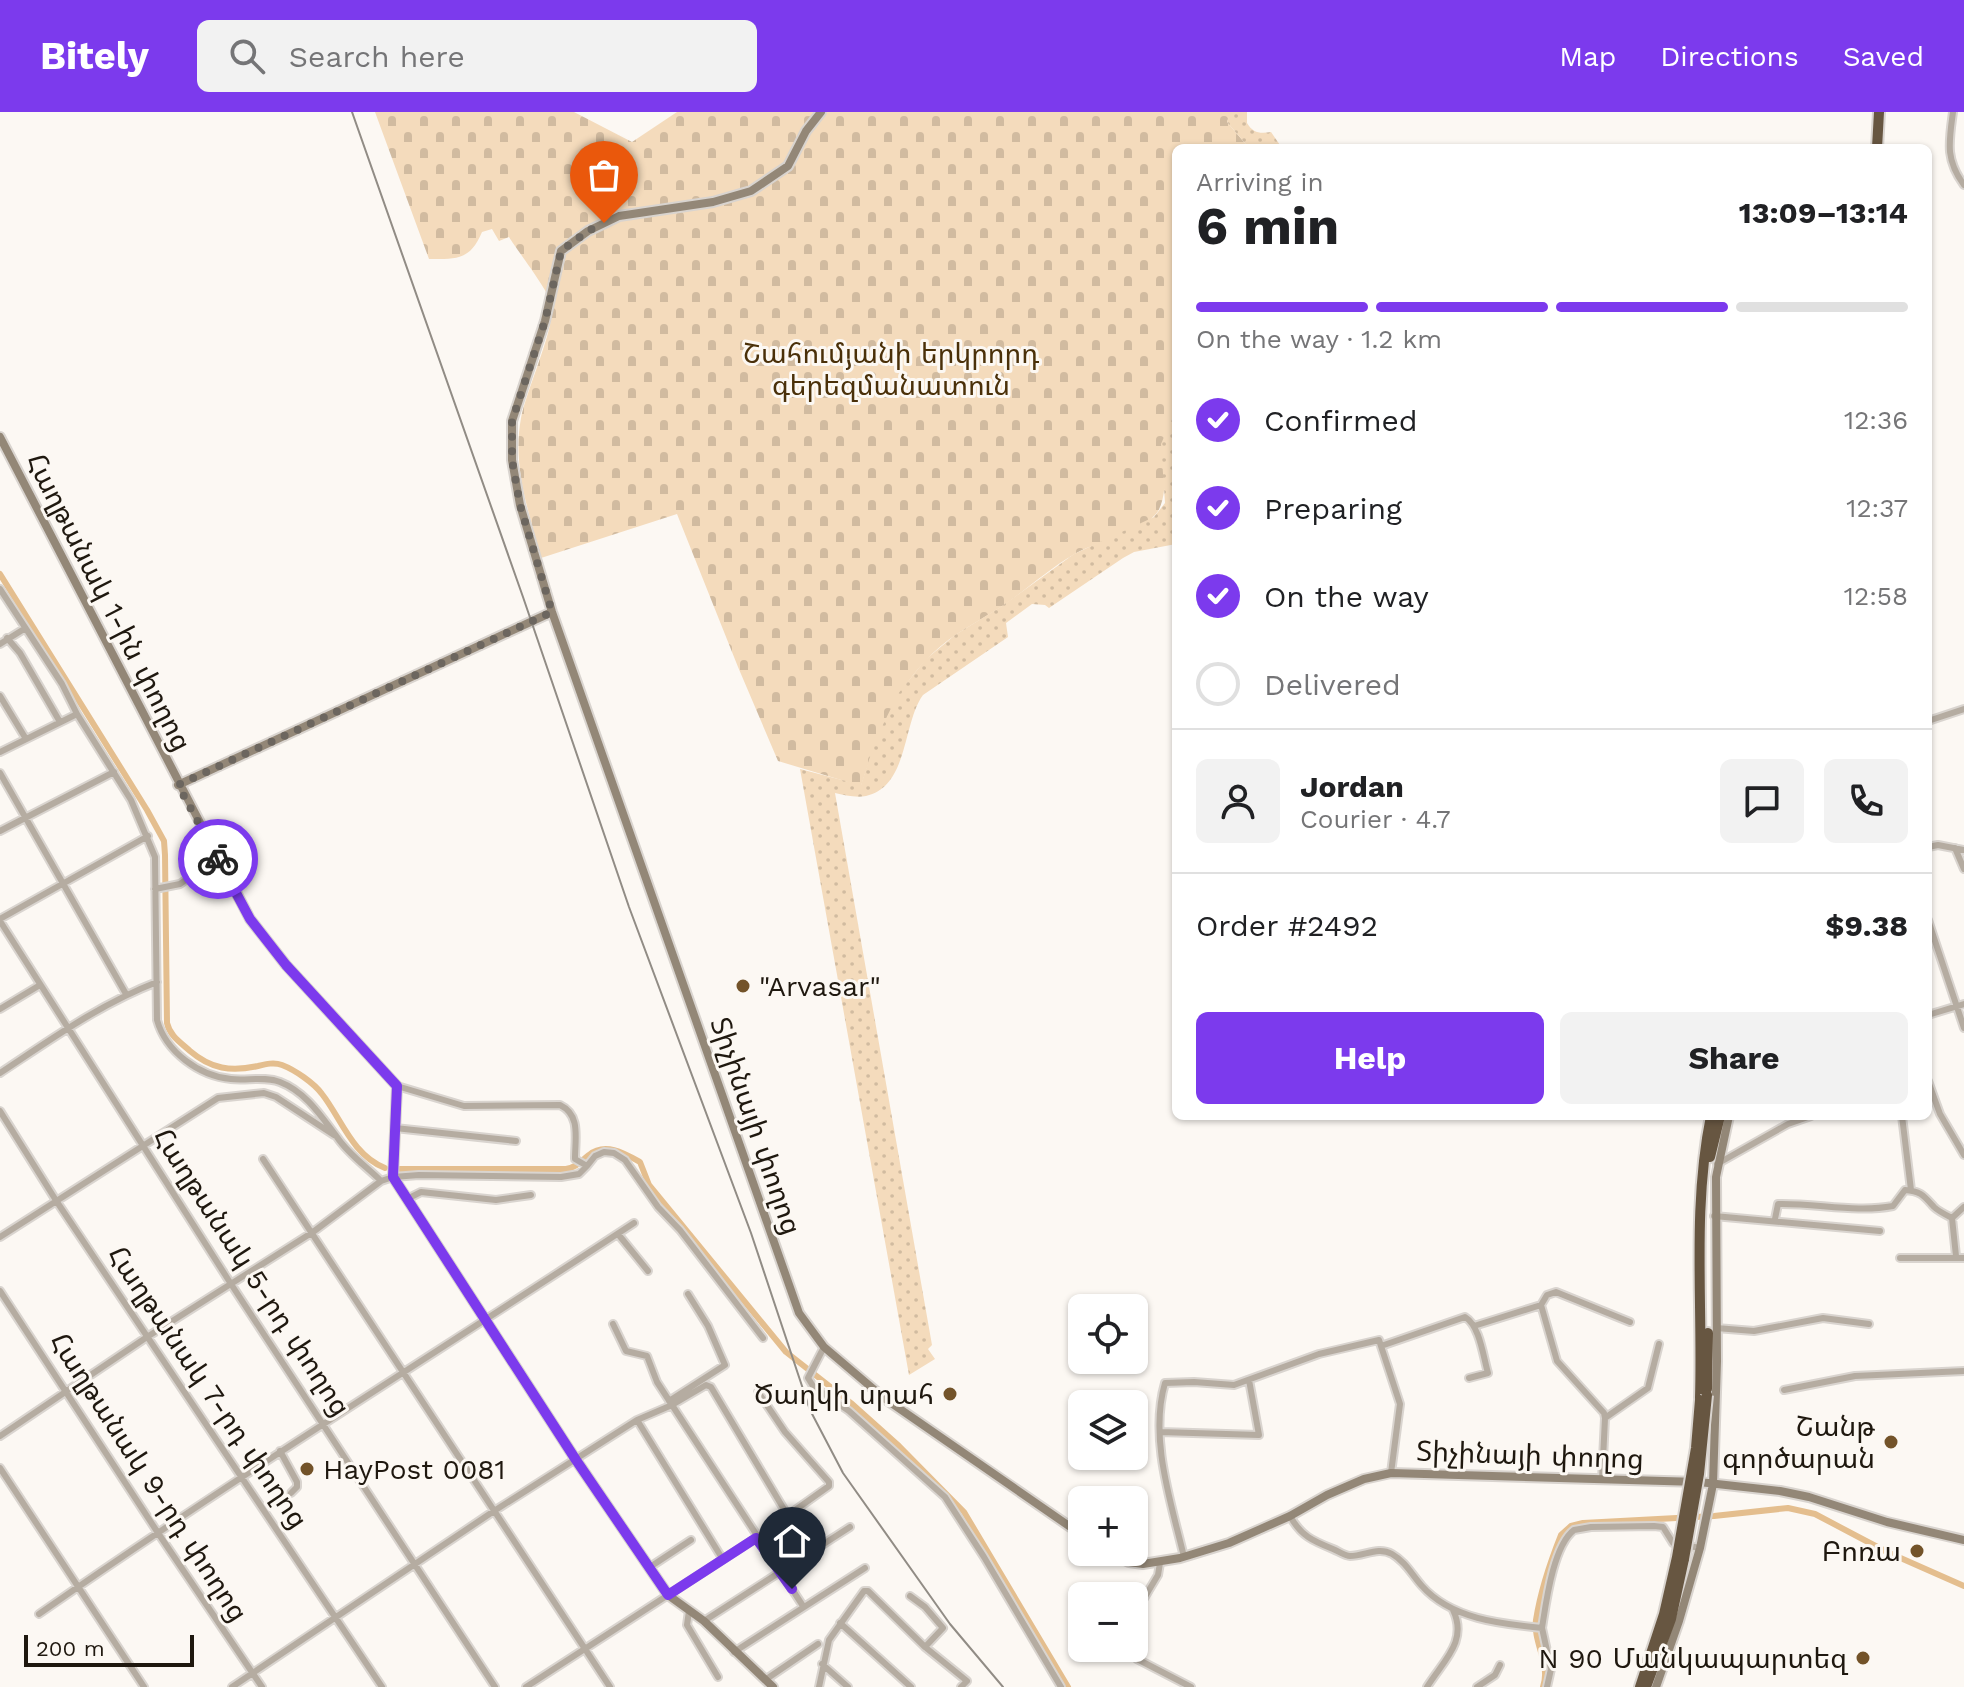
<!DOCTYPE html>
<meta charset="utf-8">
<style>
:root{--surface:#fff;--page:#f2f2f2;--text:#202124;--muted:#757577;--line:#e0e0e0;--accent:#7c3aed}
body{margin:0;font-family:"Work Sans","Noto Sans Armenian",sans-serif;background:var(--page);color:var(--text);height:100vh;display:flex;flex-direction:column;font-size:30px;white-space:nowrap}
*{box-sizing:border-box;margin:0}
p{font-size:26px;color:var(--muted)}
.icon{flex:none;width:44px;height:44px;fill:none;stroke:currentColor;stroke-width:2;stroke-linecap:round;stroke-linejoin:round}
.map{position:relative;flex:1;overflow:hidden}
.details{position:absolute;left:1172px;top:32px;width:760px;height:976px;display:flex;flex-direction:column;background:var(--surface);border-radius:12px;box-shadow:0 2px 6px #0004}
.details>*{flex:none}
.controls{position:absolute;left:1068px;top:1182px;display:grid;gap:16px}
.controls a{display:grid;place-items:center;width:80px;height:80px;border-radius:12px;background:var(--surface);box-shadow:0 2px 6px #0004;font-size:40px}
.scale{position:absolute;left:24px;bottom:20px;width:170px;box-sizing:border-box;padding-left:8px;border:4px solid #1f180f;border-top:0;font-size:22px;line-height:28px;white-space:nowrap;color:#1f180f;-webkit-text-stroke:6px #fcf8f3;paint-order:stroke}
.pin{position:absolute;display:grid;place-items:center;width:68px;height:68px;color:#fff;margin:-82px -34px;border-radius:50% 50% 50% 0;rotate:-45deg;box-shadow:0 0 8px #0007}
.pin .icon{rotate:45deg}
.courier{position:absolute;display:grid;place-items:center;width:80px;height:80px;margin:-40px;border:6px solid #7c3aed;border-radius:50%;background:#fff;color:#222;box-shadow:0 2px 10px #0007}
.headline em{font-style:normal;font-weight:700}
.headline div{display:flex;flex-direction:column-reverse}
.headline{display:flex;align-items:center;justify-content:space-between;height:136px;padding:0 24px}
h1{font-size:52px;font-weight:700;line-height:60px}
.bar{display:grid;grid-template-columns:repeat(4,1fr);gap:12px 8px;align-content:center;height:96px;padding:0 24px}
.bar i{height:10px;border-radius:6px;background:var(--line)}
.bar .on{background:var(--accent)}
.bar p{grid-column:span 4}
.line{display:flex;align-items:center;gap:20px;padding:0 24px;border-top:2px solid var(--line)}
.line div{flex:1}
.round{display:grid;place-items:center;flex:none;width:84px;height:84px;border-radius:12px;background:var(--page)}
ol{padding:0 24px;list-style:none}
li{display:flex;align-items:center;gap:24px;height:88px}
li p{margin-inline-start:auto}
li .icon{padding:8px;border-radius:50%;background:var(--accent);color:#fff;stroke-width:4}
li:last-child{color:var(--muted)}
li i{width:44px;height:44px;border:4px solid var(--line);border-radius:50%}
.action{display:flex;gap:16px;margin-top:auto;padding:16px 24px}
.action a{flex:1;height:92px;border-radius:12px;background:var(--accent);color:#fff;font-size:32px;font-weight:700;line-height:92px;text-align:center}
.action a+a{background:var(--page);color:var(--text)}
header{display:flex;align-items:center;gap:48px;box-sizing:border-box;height:112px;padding:0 40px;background:var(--accent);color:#fff}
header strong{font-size:38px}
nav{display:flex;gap:44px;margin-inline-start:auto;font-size:28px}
.search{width:560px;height:72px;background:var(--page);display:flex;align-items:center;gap:20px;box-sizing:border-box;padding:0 28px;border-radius:12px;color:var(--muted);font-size:30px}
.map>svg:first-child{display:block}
.cemetery{fill:url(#cemetery-stones)}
.park{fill:url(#park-dots)}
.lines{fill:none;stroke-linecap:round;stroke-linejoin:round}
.canal{stroke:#e4be8e;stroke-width:6}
.street-casing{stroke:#d9d4cf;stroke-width:10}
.secondary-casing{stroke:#d9d4cf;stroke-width:12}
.highway-casing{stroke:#d9d4cf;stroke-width:14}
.street{stroke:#b5aca1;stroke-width:6}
.secondary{stroke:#938777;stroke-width:8}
.highway{stroke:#675641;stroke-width:10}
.rail{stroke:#918c85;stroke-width:2}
.highway-bridge-casing{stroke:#d9d4cf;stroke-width:14;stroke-linecap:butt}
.highway-bridge{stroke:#675641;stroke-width:10}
.done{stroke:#6c665f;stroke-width:8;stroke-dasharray:0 14.4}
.route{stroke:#7c3aed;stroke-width:10}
.poi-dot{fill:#735329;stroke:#fcf8f3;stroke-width:3}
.labels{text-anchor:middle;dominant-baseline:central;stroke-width:6;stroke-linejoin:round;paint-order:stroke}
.park-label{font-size:28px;fill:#4a3009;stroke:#fcf8f3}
.street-label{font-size:28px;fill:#1f180f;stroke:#fcf8f3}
.poi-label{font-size:28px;fill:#1f180f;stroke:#fcf8f3;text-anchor:end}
</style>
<header>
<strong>Bitely</strong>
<div class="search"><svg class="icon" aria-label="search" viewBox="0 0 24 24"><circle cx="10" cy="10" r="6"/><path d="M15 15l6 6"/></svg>Search here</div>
<nav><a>Map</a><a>Directions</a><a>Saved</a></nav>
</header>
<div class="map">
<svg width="1964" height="1575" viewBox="0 0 1964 1575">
<defs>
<pattern id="cemetery-stones" width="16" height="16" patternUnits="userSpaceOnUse" patternTransform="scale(2)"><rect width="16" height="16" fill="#f4dbbc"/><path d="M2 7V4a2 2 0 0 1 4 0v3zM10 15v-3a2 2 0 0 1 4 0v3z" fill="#d1bba0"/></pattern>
<pattern id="park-dots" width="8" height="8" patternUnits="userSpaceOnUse" patternTransform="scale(2)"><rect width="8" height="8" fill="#f4dbbc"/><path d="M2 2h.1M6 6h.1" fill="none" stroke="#d1bba0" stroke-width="1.8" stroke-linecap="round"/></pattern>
</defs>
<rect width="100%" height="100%" fill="#fcf8f3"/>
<path class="cemetery" d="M 375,0 L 574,0 L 632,30 L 677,0 L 1231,0 L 1227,10 L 1249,36 L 1176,36 L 1176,298 C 1159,327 1173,385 1155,403 C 1135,424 1098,428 1073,443 C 1049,457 1027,477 1004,493 C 989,503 972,512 957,522 C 903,558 880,614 861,674 L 778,649 L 738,555 L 677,402 L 541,446 C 529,400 512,355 521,306 C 526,279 555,216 552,193 C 550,181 517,138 509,125 L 499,129 L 492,117 L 482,120 C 470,148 458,147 429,147 Z"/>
<path class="park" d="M 1230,0 L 1247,0 L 1247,11 C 1253,21 1260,22 1271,20 L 1282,36 L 1249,36 L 1227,10 Z
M 1176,298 L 1176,432 L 1134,440 L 1123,446 L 1049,496 L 1045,493 L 1032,492 L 1006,511 L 1008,525 L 923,583 C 902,612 909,674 866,684 C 856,686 844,683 835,681 L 932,1233 L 928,1237 L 935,1247 L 909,1263 L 800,657 L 861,673 L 875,629 L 898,582 L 925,548 L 955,523 L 1002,494 L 1074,442 L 1154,405 L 1165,391 L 1161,332 Z"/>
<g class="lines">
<path class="canal" d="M 0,462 L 147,698 L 164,729 L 165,743 L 167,911 C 170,924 180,930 190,939 C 211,957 231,960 258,954 C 266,952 274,950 282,953 C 295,958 314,971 322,982 C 341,1006 352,1043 385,1056
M 400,1057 L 566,1057 C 577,1055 581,1049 589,1043 C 605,1030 624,1041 640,1050 L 649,1073 L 786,1240 L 851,1291 L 899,1334 L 964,1400 L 1068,1575
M 1543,1575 C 1551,1553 1533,1530 1536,1508 C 1540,1482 1551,1448 1561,1423 L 1571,1414 L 1583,1411 L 1714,1404 L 1788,1396 L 1815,1402 L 1887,1440 L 1964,1474"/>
<defs>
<path id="street" d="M 1953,0 C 1949,30 1945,47 1964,73
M 0,477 L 62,572 L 77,602 L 131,688 L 155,745 L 157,908 C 166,940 199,964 231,967 C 246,969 265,964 280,970 C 306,980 321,1004 337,1025 C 348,1042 367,1055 381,1069
M 7,526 L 20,541 L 60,610
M 0,532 L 24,517
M 0,584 L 26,627
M 1928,609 L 1964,597
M 0,640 L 77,602
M 0,661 L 126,882
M 0,719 L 114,660
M 1928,735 L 1938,733 L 1964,738
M 1955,736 L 1964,757
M 155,777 L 180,772 L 217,745
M 0,807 L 148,724
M 1928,808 L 1964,916
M 0,809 L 231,1172 L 495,1575
M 0,897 L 40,873
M 1928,903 L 1964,892
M 0,961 C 50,928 100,892 157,870
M 1928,969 L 1940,1002 L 1964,1043
M 0,999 L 57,1090 L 382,1575
M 1902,1004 L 1911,1078
M 395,1016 L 516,1029
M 263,1047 L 610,1575
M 1717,1052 L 1788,1012 L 1811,1004
M 587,1054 L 595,1044 L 604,1040 L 614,1041 L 625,1048 L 658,1095 L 680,1118 L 763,1226
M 409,1086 L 421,1080 L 496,1088 L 531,1083
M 1714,1104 L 1880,1119
M 1952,1106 L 1964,1095
M 1775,1107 L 1778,1092 C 1816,1091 1856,1101 1893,1094 L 1905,1078 C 1921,1079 1924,1084 1934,1095 C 1938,1099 1946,1103 1952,1106 L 1956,1144
M 618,1122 L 648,1159
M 0,1125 L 218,986 L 264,981 L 276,985 L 334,1023
M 1900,1146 L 1964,1146
M 0,1179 L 158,1421 L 262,1575
M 1541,1193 L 1557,1249 L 1604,1301 L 1605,1306
M 613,1212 L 626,1239 L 647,1244 L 657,1270 L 803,1494
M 1474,1214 L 1541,1193 L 1547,1183 L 1556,1180 L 1630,1210
M 1716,1216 L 1754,1219 L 1823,1206 L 1869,1212
M 1381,1234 L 1465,1205 C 1480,1214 1483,1244 1488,1261 L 1469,1266
M 824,1235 L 808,1266 L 813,1274 L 849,1299 L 945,1385 L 984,1445 L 1061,1575
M 1784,1278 L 1855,1264 L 1964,1259
M 669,1289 L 725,1253 L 708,1214 L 688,1182
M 637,1308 L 722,1446
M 1160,1320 L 1259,1323 L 1249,1268
M 0,1324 L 147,1225 L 313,1120 L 381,1069 L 393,1065 L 419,1063 L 561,1065 L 579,1062 L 587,1054 L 575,1047 C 575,1026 581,1003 560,993 L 464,994 L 397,974
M 280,1339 L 297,1370 L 297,1375 L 291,1381
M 0,1356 L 144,1575
M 1602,1368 L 1605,1306 L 1648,1276 L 1659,1232
M 1290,1404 C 1301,1424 1313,1429 1333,1437 C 1338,1439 1345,1444 1350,1444 C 1365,1444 1378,1434 1392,1442 C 1406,1450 1412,1463 1422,1474 C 1451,1507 1501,1512 1542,1516 L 1551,1557 L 1547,1575
M 1184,1445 C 1171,1390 1149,1326 1165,1271 L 1194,1270 L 1234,1273 L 1319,1242 L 1379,1228 L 1400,1292 L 1391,1361
M 650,1455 L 691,1428
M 910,1484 L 925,1495 L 943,1516 L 925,1535
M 689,1499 L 687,1513 L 718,1565
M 39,1502 C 234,1366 436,1241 634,1111
M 704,1509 L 850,1415
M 840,1511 L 911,1575
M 1542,1516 C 1546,1491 1553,1434 1574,1418 L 1591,1415 L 1654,1414 L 1663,1415 L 1673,1431 L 1700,1436
M 1134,1519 L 1143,1488 L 1158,1463 L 1160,1451
M 1134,1535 L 1137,1547 L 1191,1575
M 734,1540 L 865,1456
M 822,1552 L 848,1575
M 765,1568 L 818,1532
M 232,1575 L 494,1399 L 637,1308 L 672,1293 L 706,1273 L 711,1275 L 788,1404
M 526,1575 L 756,1426 L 829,1374 L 829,1370 L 785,1320 L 758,1280
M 819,1575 L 829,1528 L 864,1479 L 868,1479 L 925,1535 L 967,1569 L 961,1575
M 1427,1575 C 1444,1548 1468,1529 1453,1498
M 1477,1575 L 1495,1563 L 1500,1553"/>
<path id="secondary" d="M 821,0 L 806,19 L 788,54 L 751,79 L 713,90 L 619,104 L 588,119 L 561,139 L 545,209 L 512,309 L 512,348 L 520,393 L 552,500 L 799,1201 L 824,1235 L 884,1286 L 1082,1423
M 0,325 L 250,807 L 286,853 L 397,974 L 393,1065 L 576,1348 L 668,1483 L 704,1509 L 773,1575
M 178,673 L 552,500
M 1108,1440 L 1129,1450 L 1143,1452 L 1180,1446 L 1229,1431 L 1290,1404 L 1327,1383 L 1364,1367 L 1391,1361 L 1699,1370 L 1780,1379 L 1809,1385 L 1887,1410 L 1964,1428
M 1656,1575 L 1679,1509 L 1700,1436 L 1713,1372 L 1717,1249 L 1716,1065 L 1729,1004"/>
<path id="highway" d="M 1877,36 L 1879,0
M 1710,1045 L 1720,1004
M 1707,1277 L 1708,1221
M 1700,1286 C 1703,1191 1692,1097 1711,1004
M 1640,1575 L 1664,1502 L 1677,1445
M 1646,1575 L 1671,1507 L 1684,1447"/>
</defs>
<use href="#street" class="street-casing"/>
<use href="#secondary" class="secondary-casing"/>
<use href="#highway" class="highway-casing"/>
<use href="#street" class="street"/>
<use href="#secondary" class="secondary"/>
<use href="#highway" class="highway"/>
<path class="rail" d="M 352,0 L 523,485 L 629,795 L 751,1121 L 810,1298 L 843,1361 L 950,1512 L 1003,1575"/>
<defs>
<path id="highway-bridge" d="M 1677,1445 L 1696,1336 L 1700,1288
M 1684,1447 L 1699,1362 L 1707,1283"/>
</defs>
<use href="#highway-bridge" class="highway-bridge-casing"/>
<use href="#highway-bridge" class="highway-bridge"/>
</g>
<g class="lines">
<path class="done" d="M 218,747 L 178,673 L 552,500 L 520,393 L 512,348 L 512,309 L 545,209 L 561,139 L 588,119 L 604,111"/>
<path class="route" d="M 218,747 L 250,807 L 286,853 L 397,974 L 393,1065 L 576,1348 L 668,1483 L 756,1426 L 792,1477"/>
</g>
<g class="poi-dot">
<circle cx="743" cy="874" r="8"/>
<circle cx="950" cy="1282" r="8"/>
<circle cx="1891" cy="1330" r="8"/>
<circle cx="307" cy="1357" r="8"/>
<circle cx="1917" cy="1439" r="8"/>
<circle cx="1863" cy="1546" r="8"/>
</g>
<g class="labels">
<g class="park-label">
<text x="891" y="241">Շահումյանի երկրորդ<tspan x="891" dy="32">գերեզմանատուն</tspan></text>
</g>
<g class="street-label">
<text transform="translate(109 490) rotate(63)">Հաղթանակ 1-ին փողոց</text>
<text transform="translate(756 1014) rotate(71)">Տիչինայի փողոց</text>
<text transform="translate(252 1160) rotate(57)">Հաղթանակ 5-րդ փողոց</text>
<text transform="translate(208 1275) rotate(56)">Հաղթանակ 7-րդ փողոց</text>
<text transform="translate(1530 1343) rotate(2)">Տիչինայի փողոց</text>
<text transform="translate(149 1365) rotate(57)">Հաղթանակ 9-րդ փողոց</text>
</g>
<g class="poi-label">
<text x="759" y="874" text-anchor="start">"Arvasar"</text>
<text x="934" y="1282">Ծաղկի սրահ</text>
<text x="1875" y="1314">Շանթ<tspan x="1875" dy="32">գործարան</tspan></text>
<text x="323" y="1357" text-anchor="start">HayPost 0081</text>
<text x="1901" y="1439">Բոռա</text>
<text x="1847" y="1546">N 90 Մանկապարտեզ</text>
</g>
</g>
</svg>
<div class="controls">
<a><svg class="icon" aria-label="locate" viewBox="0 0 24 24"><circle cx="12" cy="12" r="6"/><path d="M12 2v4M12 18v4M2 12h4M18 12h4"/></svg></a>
<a><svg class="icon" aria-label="layers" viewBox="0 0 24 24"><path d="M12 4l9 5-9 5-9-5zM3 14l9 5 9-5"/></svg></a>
<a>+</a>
<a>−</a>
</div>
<div class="scale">200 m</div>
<div class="pin" style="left:604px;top:111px;background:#ea580c"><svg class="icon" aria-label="bag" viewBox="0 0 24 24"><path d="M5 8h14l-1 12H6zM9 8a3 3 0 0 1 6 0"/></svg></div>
<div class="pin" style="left:792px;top:1477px;background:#1f2937"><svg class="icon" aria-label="home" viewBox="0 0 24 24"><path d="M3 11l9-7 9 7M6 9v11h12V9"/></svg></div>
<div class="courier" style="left:218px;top:747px"><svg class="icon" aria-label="bike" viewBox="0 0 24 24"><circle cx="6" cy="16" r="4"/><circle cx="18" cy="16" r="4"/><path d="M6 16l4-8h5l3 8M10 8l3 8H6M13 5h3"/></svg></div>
<section class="details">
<div class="headline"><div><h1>6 min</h1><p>Arriving in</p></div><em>13:09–13:14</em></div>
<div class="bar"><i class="on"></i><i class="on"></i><i class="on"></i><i></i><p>On the way · 1.2 km</p></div>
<ol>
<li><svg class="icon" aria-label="check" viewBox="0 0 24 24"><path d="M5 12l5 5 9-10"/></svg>Confirmed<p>12:36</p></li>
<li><svg class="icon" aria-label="check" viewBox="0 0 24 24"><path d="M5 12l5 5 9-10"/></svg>Preparing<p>12:37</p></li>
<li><svg class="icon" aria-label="check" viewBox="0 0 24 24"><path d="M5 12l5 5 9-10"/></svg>On the way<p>12:58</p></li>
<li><i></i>Delivered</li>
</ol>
<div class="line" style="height:144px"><a class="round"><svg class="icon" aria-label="person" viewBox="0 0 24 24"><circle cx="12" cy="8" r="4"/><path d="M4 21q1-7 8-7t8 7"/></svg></a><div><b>Jordan</b><p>Courier · 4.7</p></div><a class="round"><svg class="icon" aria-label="chat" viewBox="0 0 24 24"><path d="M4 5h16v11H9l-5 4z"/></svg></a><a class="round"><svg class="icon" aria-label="phone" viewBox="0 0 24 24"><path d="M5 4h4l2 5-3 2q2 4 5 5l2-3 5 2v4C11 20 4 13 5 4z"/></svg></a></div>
<div class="line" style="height:104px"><div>Order #2492</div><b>$9.38</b></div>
<div class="action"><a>Help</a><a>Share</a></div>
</section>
</div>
